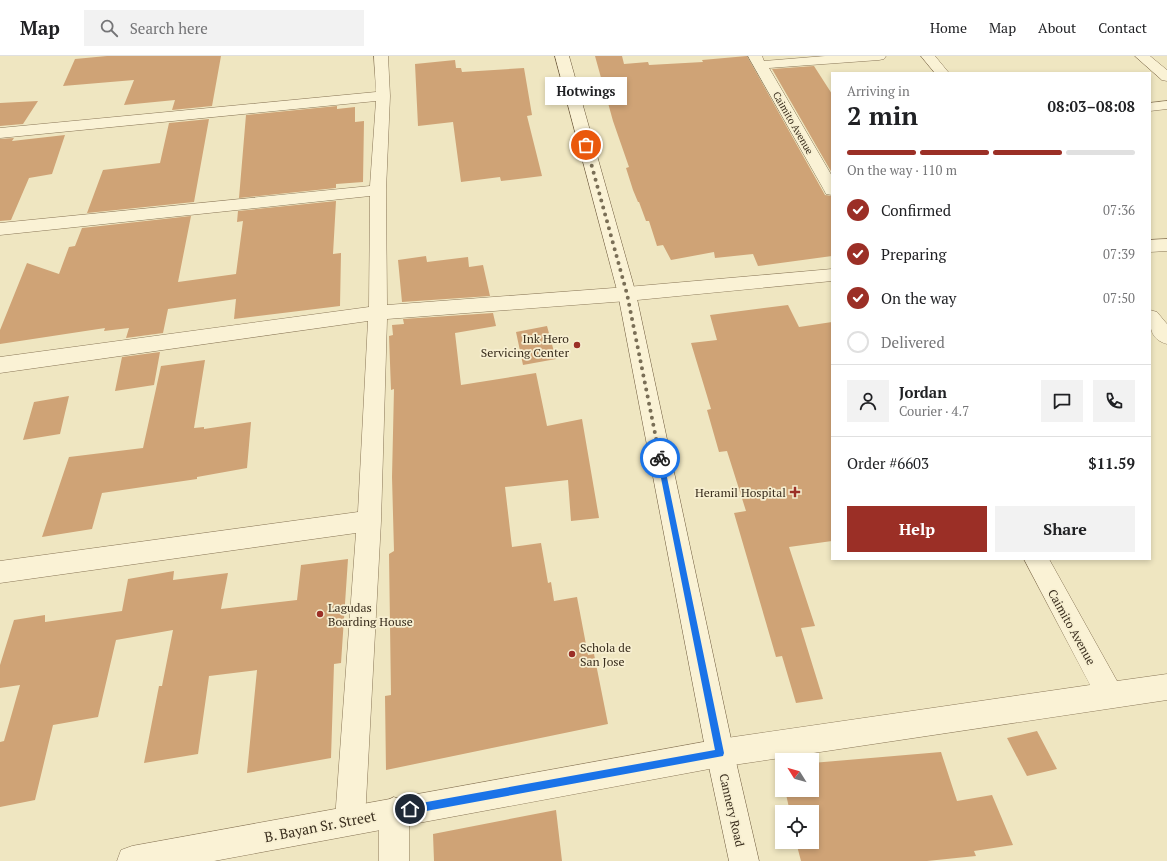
<!DOCTYPE html>
<meta charset="utf-8">
<style>
:root{--surface:#fff;--page:#f2f2f2;--text:#202124;--muted:#757577;--line:#e0e0e0;--accent:#9b2f26}
body{margin:0;font-family:"PT Serif",serif;background:var(--page);color:var(--text);height:100vh;display:flex;flex-direction:column;font-size:15px;white-space:nowrap}
*{box-sizing:border-box;margin:0}
p{font-size:13px;color:var(--muted)}
.icon{flex:none;width:22px;height:22px;fill:none;stroke:currentColor;stroke-width:2;stroke-linecap:round;stroke-linejoin:round}
.map{position:relative;flex:1;overflow:hidden}
.panel{position:absolute;left:831px;top:16px;width:320px;height:488px;display:flex;flex-direction:column;background:var(--surface);border-radius:0px;box-shadow:0 2px 6px #0003}
.panel>*{flex:none}
.needle{width:26px;rotate:307deg}
.controls{position:absolute;left:775px;top:697px;display:grid;gap:8px}
.controls a{display:grid;place-items:center;width:44px;height:44px;border-radius:0px;background:var(--surface);box-shadow:0 2px 6px #0003;font-size:20px}
.pin{position:absolute;display:grid;place-items:center;width:34px;height:34px;color:#fff;margin:-17px;border:2px solid #fff;border-radius:50%;box-shadow:0 1px 4px #0007}
.courier{position:absolute;display:grid;place-items:center;width:40px;height:40px;margin:-20px;border:3px solid #1a73e8;border-radius:50%;background:#fff;color:#222;box-shadow:0 1px 5px #0007}
.bubble{position:absolute;height:28px;border-radius:0px;background:var(--surface);box-shadow:0 2px 6px #0003;font-size:13px;font-weight:600;line-height:28px;text-align:center}
.head em{font-style:normal;font-weight:600}
.head div{display:flex;flex-direction:column-reverse}
.head{display:flex;align-items:center;justify-content:space-between;height:68px;padding:0 16px}
h1{font-size:26px;font-weight:600;line-height:30px}
.bar{display:grid;grid-template-columns:repeat(4,1fr);gap:6px 4px;align-content:center;height:48px;padding:0 16px}
.bar i{height:5px;border-radius:3px;background:var(--line)}
.bar .on{background:var(--accent)}
.bar p{grid-column:span 4}
.line{display:flex;align-items:center;gap:10px;padding:0 16px;border-top:1px solid var(--line)}
.line div{flex:1}
.round{display:grid;place-items:center;flex:none;width:42px;height:42px;border-radius:0px;background:var(--page)}
ol{padding:0 16px;list-style:none}
li{display:flex;align-items:center;gap:12px;height:44px}
li p{margin-inline-start:auto}
li .icon{padding:4px;border-radius:50%;background:var(--accent);color:#fff;stroke-width:4}
li:last-child{color:var(--muted)}
li i{width:22px;height:22px;border:2px solid var(--line);border-radius:50%}
.button{display:flex;gap:8px;margin-top:auto;padding:8px 16px}
.button a{flex:1;height:46px;border-radius:0px;background:var(--accent);color:#fff;font-size:16px;font-weight:600;line-height:46px;text-align:center}
.button a+a{background:var(--page);color:var(--text)}
header{display:flex;align-items:center;gap:24px;box-sizing:border-box;height:56px;padding:0 20px;background:var(--surface);border-bottom:1px solid var(--line)}
header strong{font-size:19px}
nav{display:flex;gap:22px;margin-inline-start:auto;font-size:14px}
.search{width:280px;height:36px;background:var(--page);display:flex;align-items:center;gap:10px;box-sizing:border-box;padding:0 14px;border-radius:0px;color:var(--muted);font-size:15px}
.map>svg:first-child{display:block}
.building{fill:#cfa376}
.lines{fill:none;stroke-linecap:round;stroke-linejoin:round}
.minor-casing{stroke:#8a7758;stroke-width:1}
.tertiary-casing{stroke:#8a7758;stroke-width:1}
.secondary-casing{stroke:#6c583b;stroke-width:1}
.minor{fill:#faf2d5;fill-rule:evenodd}
.tertiary{fill:#faf2d5;fill-rule:evenodd}
.secondary{fill:#faf2d5;fill-rule:evenodd}
.route{fill:#1a73e8}
.done{stroke:#796e56;stroke-width:4;stroke-dasharray:0 7.2}
.poi-dot{fill:#9b2f26;stroke:#f7efd1;stroke-width:1.5}
.labels{text-anchor:middle;dominant-baseline:central;stroke-width:3.5;stroke-linejoin:round;paint-order:stroke}
.far-street-label{font-size:10px;fill:#392d1d;stroke:#f7efd1}
.poi-label{font-size:12px;fill:#392d1d;stroke:#f7efd1;text-anchor:end}
.street-label{font-size:12px;fill:#392d1d;stroke:#f7efd1}
.near-street-label{font-size:14px;fill:#392d1d;stroke:#f7efd1}
</style>
<header>
<strong>Map</strong>
<div class="search"><svg class="icon" aria-label="search" viewBox="0 0 24 24"><circle cx="10" cy="10" r="6"/><path d="M15 15l6 6"/></svg>Search here</div>
<nav><a>Home</a><a>Map</a><a>About</a><a>Contact</a></nav>
</header>
<div class="map">
<svg width="1167" height="805" viewBox="0 0 1167 805">
<rect width="100%" height="100%" fill="#efe6c1"/>
<path class="building" d="M 107,0 L 221,0 L 212,50 L 172,54 L 175,44 L 124,49 L 134,24 L 63,30 L 75,3 Z
M 595,0 L 622,0 L 624,8 L 648,6 L 649,9 L 703,6 L 702,4 L 747,0 L 825,139 L 832,140 L 832,200 L 758,210 L 753,198 L 715,202 L 714,196 L 671,204 L 663,189 L 657,190 L 649,165 L 646,165 L 639,146 L 638,146 L 633,134 L 626,112 L 629,111 L 613,65 Z
M 455,4 L 456,12 L 461,12 L 462,16 L 524,12 L 532,59 L 527,60 L 542,120 L 501,125 L 500,121 L 461,126 L 453,66 L 418,70 L 415,8 Z
M 814,10 L 832,38 L 832,117 L 772,13 Z
M 38,45 L 23,68 L 0,70 L 0,47 Z
M 337,50 L 337,53 L 355,51 L 355,66 L 364,65 L 363,126 L 336,128 L 336,132 L 239,142 L 246,59 Z
M 209,63 L 194,146 L 87,157 L 103,114 L 160,107 L 169,67 Z
M 65,79 L 52,118 L 29,122 L 11,164 L 0,165 L 0,83 L 14,82 L 12,85 Z
M 336,145 L 333,198 L 341,197 L 340,250 L 234,263 L 236,243 L 168,253 L 163,277 L 126,282 L 129,272 L 104,275 L 105,272 L 0,288 L 0,274 L 27,207 L 59,218 L 69,191 L 75,190 L 82,172 L 191,160 L 178,226 L 236,218 L 243,165 L 237,166 L 238,155 Z
M 426,200 L 427,206 L 468,201 L 469,211 L 483,209 L 490,240 L 402,246 L 398,204 Z
M 788,249 L 799,271 L 832,266 L 832,485 L 789,491 L 815,570 L 801,572 L 823,643 L 796,647 L 782,600 L 776,601 L 734,457 L 746,455 L 727,395 L 719,396 L 707,354 L 711,353 L 691,287 L 717,284 L 710,259 Z
M 493,257 L 496,270 L 455,277 L 461,329 L 536,317 L 547,370 L 582,363 L 599,462 L 571,465 L 568,424 L 505,431 L 512,491 L 541,487 L 548,527 L 551,526 L 554,545 L 577,541 L 588,599 L 594,598 L 608,668 L 386,714 L 385,640 L 391,639 L 389,498 L 394,495 L 392,421 L 394,333 L 391,334 L 389,280 L 393,279 L 392,269 L 404,268 L 403,263 Z
M 547,270 L 556,303 L 523,309 L 516,276 Z
M 160,296 L 154,329 L 115,335 L 122,301 Z
M 205,304 L 194,372 L 204,371 L 204,373 L 251,366 L 247,412 L 197,421 L 197,423 L 102,437 L 92,473 L 42,481 L 69,401 L 143,392 L 161,310 Z
M 69,340 L 60,378 L 23,384 L 34,346 Z
M 348,503 L 341,607 L 334,608 L 331,702 L 247,717 L 257,614 L 209,620 L 198,698 L 144,707 L 159,630 L 162,630 L 173,574 L 116,584 L 98,661 L 53,669 L 35,744 L 0,751 L 0,686 L 4,685 L 20,629 L 0,632 L 0,609 L 14,564 L 45,559 L 45,566 L 122,555 L 128,523 L 174,515 L 173,524 L 228,517 L 221,553 L 297,544 L 301,509 Z
M 1037,675 L 1057,713 L 1027,720 L 1007,682 Z
M 941,696 L 957,745 L 992,739 L 1013,789 L 974,795 L 976,800 L 927,805 L 801,805 L 796,786 L 812,786 L 812,756 L 790,756 L 785,734 L 812,734 L 812,707 Z
M 556,754 L 562,805 L 434,805 L 433,778 Z"/>
<g class="lines">
<defs>
<path id="minor" d="M 374,0 L 388,0 L 390,40 L 386,134 L 387,249 L 627,231 L 832,213 L 832,225 L 627,245 L 387,263 L 381,465 L 365,764 L 361,775 L 350,779 L 339,775 L 335,764 L 356,477 L 0,527 L 0,505 L 358,456 L 368,265 L 0,317 L 0,301 L 369,251 L 370,140 L 0,179 L 0,167 L 370,130 L 376,45 L 0,82 L 0,72 L 376,36 Z
M 748,0 L 762,0 L 764,5 L 825,0 L 886,0 L 884,3 L 879,4 L 769,12 L 832,120 L 832,139 L 826,138 L 824,134 Z
M 921,0 L 935,0 L 949,17 L 935,17 Z
M 1135,0 L 1150,0 L 1167,14 L 1167,25 L 1162,24 Z
M 1167,45 L 1167,53 L 1150,55 L 1150,47 Z
M 1167,183 L 1167,195 L 1150,196 L 1150,184 Z
M 1150,254 L 1157,256 L 1167,268 L 1167,288 C 1149,283 1150,270 1150,254 Z
M 1024,503 L 1049,503 L 1117,625 L 1167,618 L 1167,644 L 720,711 L 710,707 L 706,697 L 710,687 L 720,683 L 1090,629 Z
M 394,741 L 404,746 L 409,756 L 409,805 L 379,805 L 379,756 L 384,746 Z"/>
<path id="tertiary" d="M 720,683 L 730,687 L 734,697 L 730,707 L 720,711 L 214,805 L 117,805 L 121,794 L 132,790 Z"/>
<path id="secondary" d="M 555,0 L 569,0 L 636,238 L 734,697 L 759,805 L 729,805 L 706,697 L 618,238 Z"/>
</defs>
<use href="#minor" class="minor-casing"/>
<use href="#tertiary" class="tertiary-casing"/>
<use href="#secondary" class="secondary-casing"/>
<use href="#minor" class="minor"/>
<use href="#tertiary" class="tertiary"/>
<use href="#secondary" class="secondary"/>
</g>
<path class="route" d="M 660,399 L 663,402 L 724,697 L 723,700 L 410,758 L 407,756 L 405,753 L 410,749 L 715,694 L 657,402 Z"/>
<g class="lines">
<path class="done" d="M 586,89 L 627,238 L 660,402"/>
</g>
<g class="poi-dot">
<circle cx="577" cy="289" r="4"/>
<path d="M793 430h4v4h4v4h-4v4h-4v-4h-4v-4h4z"/>
<circle cx="320" cy="558" r="4"/>
<circle cx="572" cy="598" r="4"/>
</g>
<g class="labels">
<g class="far-street-label">
<text transform="translate(793 67) rotate(60)">Caimito Avenue</text>
</g>
<g class="poi-label">
<text x="569" y="282">Ink Hero<tspan x="569" dy="14">Servicing Center</tspan></text>
<text x="786" y="436">Heramil Hospital</text>
<text x="328" y="551" text-anchor="start">Lagudas<tspan x="328" dy="14">Boarding House</tspan></text>
<text x="580" y="591" text-anchor="start">Schola de<tspan x="580" dy="14">San Jose</tspan></text>
</g>
<g class="street-label">
<text transform="translate(1072 571) rotate(61)">Caimito Avenue</text>
<text transform="translate(732 754) rotate(77)">Cannery Road</text>
</g>
<g class="near-street-label">
<text transform="translate(320 770) rotate(-11)">B. Bayan Sr. Street</text>
</g>
</g>
</svg>
<div class="controls">
<a><svg class="needle" viewBox="-14 -14 28 28"><path d="M0-13l5 13h-10z" fill="#e53935"/><path d="M0 13l5-13h-10z" fill="#757577"/></svg></a>
<a><svg class="icon" aria-label="locate" viewBox="0 0 24 24"><circle cx="12" cy="12" r="6"/><path d="M12 2v4M12 18v4M2 12h4M18 12h4"/></svg></a>
</div>
<div class="pin" style="left:586px;top:89px;background:#ea580c"><svg class="icon" aria-label="bag" viewBox="0 0 24 24"><path d="M5 8h14l-1 12H6zM9 8a3 3 0 0 1 6 0"/></svg></div>
<div class="pin" style="left:410px;top:753px;background:#1f2937"><svg class="icon" aria-label="home" viewBox="0 0 24 24"><path d="M3 11l9-7 9 7M6 9v11h12V9"/></svg></div>
<div class="courier" style="left:660px;top:402px"><svg class="icon" aria-label="bike" viewBox="0 0 24 24"><circle cx="6" cy="16" r="4"/><circle cx="18" cy="16" r="4"/><path d="M6 16l4-8h5l3 8M10 8l3 8H6M13 5h3"/></svg></div>
<div class="bubble" style="left:545px;top:21px;width:82px">Hotwings</div>
<section class="panel">
<div class="head"><div><h1>2 min</h1><p>Arriving in</p></div><em>08:03–08:08</em></div>
<div class="bar"><i class="on"></i><i class="on"></i><i class="on"></i><i></i><p>On the way · 110 m</p></div>
<ol>
<li><svg class="icon" aria-label="check" viewBox="0 0 24 24"><path d="M5 12l5 5 9-10"/></svg>Confirmed<p>07:36</p></li>
<li><svg class="icon" aria-label="check" viewBox="0 0 24 24"><path d="M5 12l5 5 9-10"/></svg>Preparing<p>07:39</p></li>
<li><svg class="icon" aria-label="check" viewBox="0 0 24 24"><path d="M5 12l5 5 9-10"/></svg>On the way<p>07:50</p></li>
<li><i></i>Delivered</li>
</ol>
<div class="line" style="height:72px"><a class="round"><svg class="icon" aria-label="person" viewBox="0 0 24 24"><circle cx="12" cy="8" r="4"/><path d="M4 21q1-7 8-7t8 7"/></svg></a><div><b>Jordan</b><p>Courier · 4.7</p></div><a class="round"><svg class="icon" aria-label="chat" viewBox="0 0 24 24"><path d="M4 5h16v11H9l-5 4z"/></svg></a><a class="round"><svg class="icon" aria-label="phone" viewBox="0 0 24 24"><path d="M5 4h4l2 5-3 2q2 4 5 5l2-3 5 2v4C11 20 4 13 5 4z"/></svg></a></div>
<div class="line" style="height:52px"><div>Order #6603</div><b>$11.59</b></div>
<div class="button"><a>Help</a><a>Share</a></div>
</section>
</div>
